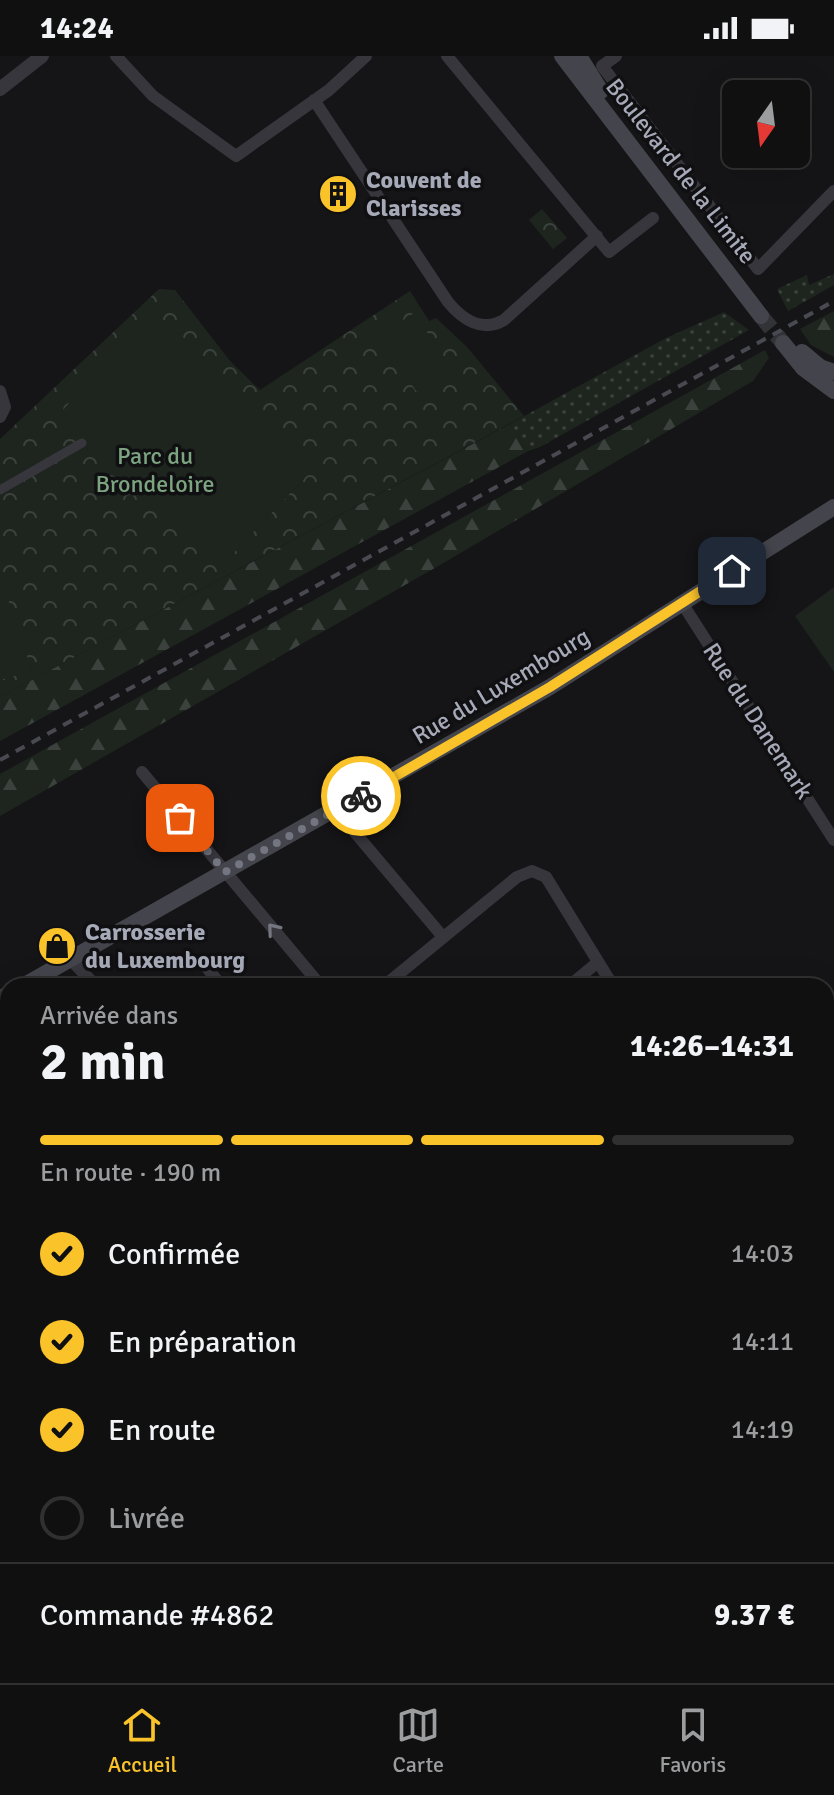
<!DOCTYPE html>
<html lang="fr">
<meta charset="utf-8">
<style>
:root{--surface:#101011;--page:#1e1e1f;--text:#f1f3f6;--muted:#9c9d9f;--line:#303031;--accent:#fac32a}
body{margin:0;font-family:Signika,sans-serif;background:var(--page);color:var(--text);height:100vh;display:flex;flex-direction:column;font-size:30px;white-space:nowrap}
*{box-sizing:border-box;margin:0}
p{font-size:26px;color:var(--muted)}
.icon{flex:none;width:44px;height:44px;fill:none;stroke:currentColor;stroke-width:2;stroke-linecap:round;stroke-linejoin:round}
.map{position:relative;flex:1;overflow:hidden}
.details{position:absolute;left:0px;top:922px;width:834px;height:706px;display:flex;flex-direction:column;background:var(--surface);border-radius:24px 24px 0 0;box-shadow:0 8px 32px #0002,0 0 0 2px var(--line)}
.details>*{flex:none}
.needle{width:52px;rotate:194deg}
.tools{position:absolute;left:722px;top:24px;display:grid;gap:16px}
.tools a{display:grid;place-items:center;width:88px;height:88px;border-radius:12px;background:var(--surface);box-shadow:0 8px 32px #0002,0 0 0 2px var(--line);font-size:40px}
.pin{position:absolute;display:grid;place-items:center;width:68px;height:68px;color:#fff;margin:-34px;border-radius:16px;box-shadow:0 4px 12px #0006}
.courier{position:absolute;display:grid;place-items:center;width:80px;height:80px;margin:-40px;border:6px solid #fac32a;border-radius:50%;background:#fff;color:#222;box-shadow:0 2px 10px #0007}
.head em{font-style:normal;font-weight:700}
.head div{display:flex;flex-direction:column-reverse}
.head{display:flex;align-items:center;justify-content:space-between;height:136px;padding:0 40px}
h1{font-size:52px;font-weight:700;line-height:60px}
.bar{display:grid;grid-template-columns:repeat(4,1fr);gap:12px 8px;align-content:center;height:96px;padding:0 40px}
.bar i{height:10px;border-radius:6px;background:var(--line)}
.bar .current{background:var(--accent)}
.bar p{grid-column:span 4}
.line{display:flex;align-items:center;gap:20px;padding:0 40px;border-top:2px solid var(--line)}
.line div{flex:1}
ol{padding:0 40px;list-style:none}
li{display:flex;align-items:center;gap:24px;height:88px}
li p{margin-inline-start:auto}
li .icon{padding:8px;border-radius:50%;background:var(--accent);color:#111;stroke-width:4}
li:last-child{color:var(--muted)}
li i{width:44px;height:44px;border:4px solid var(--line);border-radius:50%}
.status{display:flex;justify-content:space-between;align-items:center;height:56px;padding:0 40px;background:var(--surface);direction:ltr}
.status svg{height:22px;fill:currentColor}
.tab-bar{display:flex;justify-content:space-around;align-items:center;height:112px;border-top:2px solid var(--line);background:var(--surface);font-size:22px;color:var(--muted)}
.tab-bar a{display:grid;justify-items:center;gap:4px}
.tab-bar .current{color:var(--accent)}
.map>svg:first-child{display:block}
.grass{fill:url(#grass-dots)}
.forest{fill:url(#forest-firs)}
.park{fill:url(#park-crowns)}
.garden{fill:#1d251e}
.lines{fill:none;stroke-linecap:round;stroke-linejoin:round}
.secondary-tunnel{stroke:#323337;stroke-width:16;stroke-dasharray:16 8;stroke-linecap:butt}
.pedestrian{stroke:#36363c;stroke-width:9}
.minor{stroke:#36363c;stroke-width:12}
.tertiary{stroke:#36363c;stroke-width:14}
.secondary{stroke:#44454c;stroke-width:16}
.rail{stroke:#494a51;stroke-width:4;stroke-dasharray:10 8;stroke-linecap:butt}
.oneway{stroke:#747680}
.done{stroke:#737680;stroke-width:8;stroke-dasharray:0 14.4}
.route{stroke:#fac32a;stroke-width:10}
.labels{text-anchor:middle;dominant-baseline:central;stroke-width:7;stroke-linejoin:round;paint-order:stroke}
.street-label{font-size:24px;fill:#a6aab8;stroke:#101012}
.poi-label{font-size:24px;font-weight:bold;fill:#a6aab8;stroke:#101012;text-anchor:start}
.park-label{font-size:24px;fill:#7ca481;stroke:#101012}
</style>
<div class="status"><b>14:24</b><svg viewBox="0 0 49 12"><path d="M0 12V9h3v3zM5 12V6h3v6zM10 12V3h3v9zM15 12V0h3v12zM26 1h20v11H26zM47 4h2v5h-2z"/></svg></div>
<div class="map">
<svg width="834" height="1627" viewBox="0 0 834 1627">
<defs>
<pattern id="grass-dots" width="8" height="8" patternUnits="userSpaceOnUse" patternTransform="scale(2)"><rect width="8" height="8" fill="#1d251e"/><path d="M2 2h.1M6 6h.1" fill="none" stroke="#3b423d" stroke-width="1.8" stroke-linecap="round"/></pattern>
<pattern id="forest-firs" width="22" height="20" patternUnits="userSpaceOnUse" patternTransform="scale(2)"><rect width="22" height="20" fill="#1d251e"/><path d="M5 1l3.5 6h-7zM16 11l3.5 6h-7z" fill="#3b423d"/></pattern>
<pattern id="park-crowns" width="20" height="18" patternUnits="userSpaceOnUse" patternTransform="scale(2)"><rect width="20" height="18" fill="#1d251e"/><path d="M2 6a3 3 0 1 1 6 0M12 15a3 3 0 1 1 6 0" fill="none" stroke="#3b423d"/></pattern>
</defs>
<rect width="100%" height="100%" fill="#151517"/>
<path class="grass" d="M 834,218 L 834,229 L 788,255 L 777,233 L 807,219 L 809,229 Z
M 724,256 L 749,274 L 540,391 L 528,395 L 510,368 L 666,282 Z"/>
<path class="forest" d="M 834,255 L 834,301 L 811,289 L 800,273 Z
M 765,294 L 769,302 L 753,325 L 440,509 L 0,760 L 0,718 Z
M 510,368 L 528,395 L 0,685 L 0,641 Z"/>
<path class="park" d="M 542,153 L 567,182 L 553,193 L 529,164 Z
M 159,233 L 175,234 L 230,305 L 260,334 L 410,235 L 429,265 L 436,262 L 467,291 L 524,360 L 0,641 L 0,383 Z
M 382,1620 L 503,1620 L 509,1627 L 378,1627 Z"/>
<path class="garden" d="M 153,255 L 318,408 L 224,507 L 62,355 Z
M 414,257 L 458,322 L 423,345 L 379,280 Z
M 0,519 L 32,615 L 0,624 Z
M 834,531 L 834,616 L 795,560 Z"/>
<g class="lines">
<path class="secondary-tunnel" d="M 761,260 L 783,287"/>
<path class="pedestrian" d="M 0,434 L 82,387"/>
<path class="minor" d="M 116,0 L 153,40 L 236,100 L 329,34 L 366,0
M 447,0 L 609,196 L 653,162
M 616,0 L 602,10 L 758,213 L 834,135
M 314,44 L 448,246 C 462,263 482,277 504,264 L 597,180
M 0,335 L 5,351 L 0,361
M 682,547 L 834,784
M 142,716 L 321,930
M 336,754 L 443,881
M 70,903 L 96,930
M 206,911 L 222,930
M 384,930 L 517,821 L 532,815 L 546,821 L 613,930
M 569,930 L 598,906
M 0,1091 L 8,1098
M 826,1225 L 834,1233
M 826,1474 L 834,1465
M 826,1490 L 834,1495
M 520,1620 L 526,1627
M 817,1620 L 825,1627
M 678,1627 L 685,1620"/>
<path class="tertiary" d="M 0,33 L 42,0
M 826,1083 L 834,1074
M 196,1627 L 202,1620"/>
<path class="secondary" d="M 562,0 L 761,260
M 579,0 L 601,35
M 783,287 L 803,312 L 834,335
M 802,296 L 820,311 L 834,316
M 23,930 L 550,631 L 834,451
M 0,943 L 8,938"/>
<path class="rail" d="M 0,704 L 834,245"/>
</g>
<defs><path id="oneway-chevron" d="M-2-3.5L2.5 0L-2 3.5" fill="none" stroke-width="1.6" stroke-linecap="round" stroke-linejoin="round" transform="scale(2)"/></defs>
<use class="oneway" href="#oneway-chevron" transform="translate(273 873) rotate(-130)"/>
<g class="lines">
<path class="done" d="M 180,762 L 225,816 L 361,740"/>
<path class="route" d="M 361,740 L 550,631 L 732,515"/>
</g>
<defs>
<symbol id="building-disc" viewBox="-11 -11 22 22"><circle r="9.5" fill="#fac32a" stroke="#101012"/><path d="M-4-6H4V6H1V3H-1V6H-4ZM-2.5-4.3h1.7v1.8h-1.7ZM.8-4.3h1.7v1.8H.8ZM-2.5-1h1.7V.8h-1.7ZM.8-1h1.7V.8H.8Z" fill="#111"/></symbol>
<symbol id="shop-disc" viewBox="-11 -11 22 22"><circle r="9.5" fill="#fac32a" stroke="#101012"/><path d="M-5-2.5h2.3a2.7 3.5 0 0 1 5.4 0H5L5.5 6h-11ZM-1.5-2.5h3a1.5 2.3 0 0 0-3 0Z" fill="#111"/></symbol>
</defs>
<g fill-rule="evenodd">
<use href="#building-disc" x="316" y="116" width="44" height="44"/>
<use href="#shop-disc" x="35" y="868" width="44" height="44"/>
</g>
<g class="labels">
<g class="street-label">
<text transform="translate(681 115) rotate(52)">Boulevard de la Limite</text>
<text transform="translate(501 630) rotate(-31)">Rue du Luxembourg</text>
<text transform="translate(758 665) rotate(57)">Rue du Danemark</text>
</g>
<g class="poi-label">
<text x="366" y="124">Couvent de<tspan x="366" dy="28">Clarisses</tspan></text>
<text x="85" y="876">Carrosserie<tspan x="85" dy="28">du Luxembourg</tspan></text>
</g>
<g class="park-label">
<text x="155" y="400">Parc du<tspan x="155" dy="28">Brondeloire</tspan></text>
</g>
</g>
</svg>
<div class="tools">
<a><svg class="needle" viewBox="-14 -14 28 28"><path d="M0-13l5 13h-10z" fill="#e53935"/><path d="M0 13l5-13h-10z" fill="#9c9d9f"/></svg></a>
</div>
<div class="pin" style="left:180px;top:762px;background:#ea580c"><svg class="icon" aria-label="bag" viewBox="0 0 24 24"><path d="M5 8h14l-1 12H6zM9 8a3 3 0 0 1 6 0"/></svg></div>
<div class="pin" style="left:732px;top:515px;background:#1f2937"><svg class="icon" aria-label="home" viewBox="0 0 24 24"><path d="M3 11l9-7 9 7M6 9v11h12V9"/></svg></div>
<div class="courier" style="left:361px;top:740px"><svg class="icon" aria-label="bike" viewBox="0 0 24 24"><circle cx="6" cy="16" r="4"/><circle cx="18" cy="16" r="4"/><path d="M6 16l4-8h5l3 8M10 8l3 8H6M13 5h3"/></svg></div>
<section class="details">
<div class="head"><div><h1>2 min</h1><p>Arrivée dans</p></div><em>14:26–14:31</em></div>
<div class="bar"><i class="current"></i><i class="current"></i><i class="current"></i><i></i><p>En route · 190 m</p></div>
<ol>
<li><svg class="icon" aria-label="check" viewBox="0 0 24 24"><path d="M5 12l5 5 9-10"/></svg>Confirmée<p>14:03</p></li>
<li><svg class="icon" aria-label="check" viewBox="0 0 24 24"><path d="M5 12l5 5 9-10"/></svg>En préparation<p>14:11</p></li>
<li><svg class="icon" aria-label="check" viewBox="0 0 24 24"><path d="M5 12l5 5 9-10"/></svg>En route<p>14:19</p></li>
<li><i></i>Livrée</li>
</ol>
<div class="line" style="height:104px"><div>Commande #4862</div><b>9.37 €</b></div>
</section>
</div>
<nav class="tab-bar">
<a class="current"><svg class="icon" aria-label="home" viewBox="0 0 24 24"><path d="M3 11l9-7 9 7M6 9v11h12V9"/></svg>Accueil</a>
<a><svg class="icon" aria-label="map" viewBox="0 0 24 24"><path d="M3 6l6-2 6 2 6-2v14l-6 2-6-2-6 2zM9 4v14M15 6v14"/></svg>Carte</a>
<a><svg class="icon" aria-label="saved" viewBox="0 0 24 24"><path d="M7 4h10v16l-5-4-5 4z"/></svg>Favoris</a>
</nav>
